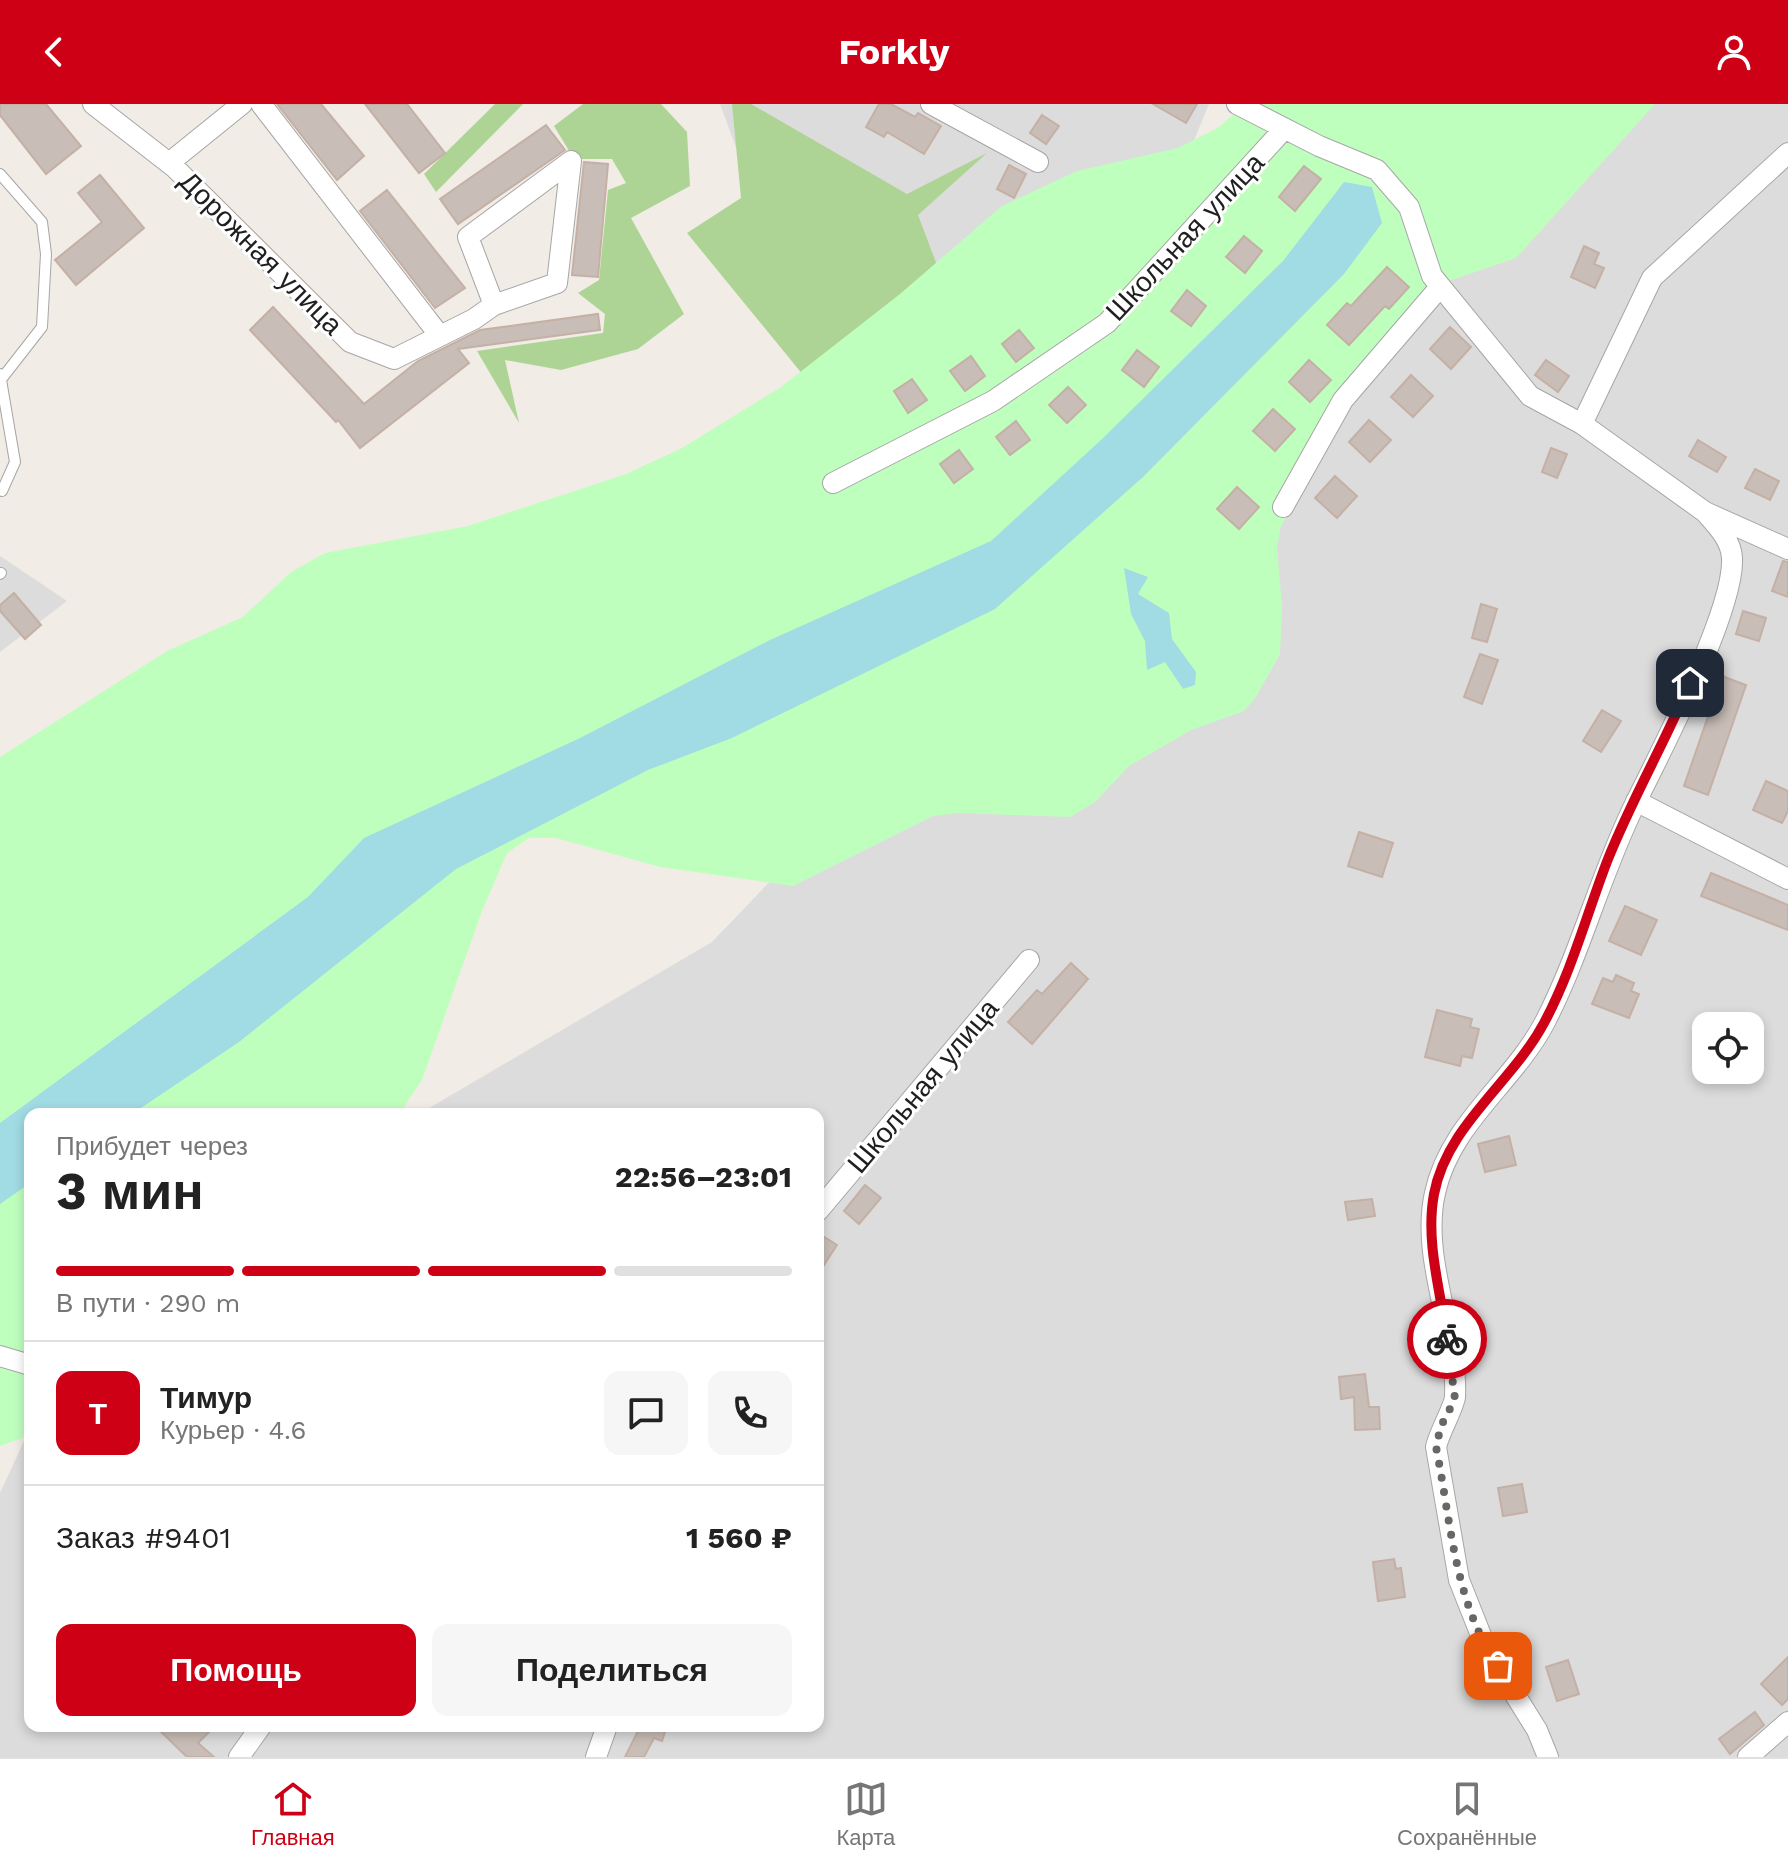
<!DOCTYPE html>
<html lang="ru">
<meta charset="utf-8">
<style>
:root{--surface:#fff;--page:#f6f6f6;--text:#222;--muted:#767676;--line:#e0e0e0;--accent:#ce0015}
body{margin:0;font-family:"Work Sans",sans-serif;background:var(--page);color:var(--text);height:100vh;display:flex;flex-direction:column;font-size:30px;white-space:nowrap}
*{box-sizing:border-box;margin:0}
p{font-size:26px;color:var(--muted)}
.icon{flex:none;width:44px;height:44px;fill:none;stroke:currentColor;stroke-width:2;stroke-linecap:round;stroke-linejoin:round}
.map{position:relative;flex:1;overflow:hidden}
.drawer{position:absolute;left:24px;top:1004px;width:800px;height:624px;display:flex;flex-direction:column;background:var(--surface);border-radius:16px;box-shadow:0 4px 12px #0003}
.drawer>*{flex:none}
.fabs{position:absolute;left:1692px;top:908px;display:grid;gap:16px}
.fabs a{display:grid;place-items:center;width:72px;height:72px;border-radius:16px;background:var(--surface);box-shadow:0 4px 12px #0003;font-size:40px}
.pin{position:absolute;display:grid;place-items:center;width:68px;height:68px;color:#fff;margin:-34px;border-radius:16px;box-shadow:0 4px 12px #0006}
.courier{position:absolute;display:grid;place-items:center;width:80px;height:80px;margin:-40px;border:6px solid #ce0015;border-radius:50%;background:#fff;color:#222;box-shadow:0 2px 10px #0007}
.overview em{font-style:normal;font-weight:700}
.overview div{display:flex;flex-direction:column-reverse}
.overview{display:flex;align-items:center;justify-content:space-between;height:136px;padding:0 32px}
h1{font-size:52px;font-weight:700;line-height:60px}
.bar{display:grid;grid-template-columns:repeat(4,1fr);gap:12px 8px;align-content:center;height:96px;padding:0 32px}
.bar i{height:10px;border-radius:6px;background:var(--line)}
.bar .selected{background:var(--accent)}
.bar p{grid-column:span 4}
.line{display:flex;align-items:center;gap:20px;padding:0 32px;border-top:2px solid var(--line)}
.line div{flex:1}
.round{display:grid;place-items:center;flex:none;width:84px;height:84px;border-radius:16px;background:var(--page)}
.cta{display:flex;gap:16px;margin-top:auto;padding:16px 32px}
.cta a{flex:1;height:92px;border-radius:16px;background:var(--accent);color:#fff;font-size:32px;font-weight:700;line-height:92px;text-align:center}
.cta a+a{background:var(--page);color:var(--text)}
header{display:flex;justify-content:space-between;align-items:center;height:104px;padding:0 32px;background:var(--accent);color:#fff;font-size:36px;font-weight:700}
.tabs{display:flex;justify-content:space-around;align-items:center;height:112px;border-top:2px solid var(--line);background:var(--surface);font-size:22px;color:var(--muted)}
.tabs a{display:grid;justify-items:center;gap:4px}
.tabs .selected{color:var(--accent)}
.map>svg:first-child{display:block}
.residential{fill:#dddcdc;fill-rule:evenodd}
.forest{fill:#aed495}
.park{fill:#bfffbe}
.water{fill:#a1dbe3}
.building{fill:#c9bdb7;stroke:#c4b0a5;stroke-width:2}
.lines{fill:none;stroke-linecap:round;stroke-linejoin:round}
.service-casing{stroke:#a6a6a6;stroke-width:12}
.minor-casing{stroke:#a6a6a6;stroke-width:22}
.service{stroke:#fff;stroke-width:10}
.minor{stroke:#fff;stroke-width:20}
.done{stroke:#686764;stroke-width:8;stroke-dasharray:0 14.4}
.route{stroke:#ce0015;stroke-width:10}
.labels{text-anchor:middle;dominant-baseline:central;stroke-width:6;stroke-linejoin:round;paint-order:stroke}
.street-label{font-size:28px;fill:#1f1f1f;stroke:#fff}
</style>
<header><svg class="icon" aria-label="back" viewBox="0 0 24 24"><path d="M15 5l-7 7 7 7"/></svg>Forkly<svg class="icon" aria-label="person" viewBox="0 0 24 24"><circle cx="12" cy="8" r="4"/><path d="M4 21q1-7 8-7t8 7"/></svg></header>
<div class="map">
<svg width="1788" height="1653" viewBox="0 0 1788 1653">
<rect width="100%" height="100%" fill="#f1ece5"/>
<path class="residential" d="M 720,0 L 1209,0 L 1192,41 L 964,173 L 738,49 Z
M 1586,0 L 1788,0 L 1788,1653 L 0,1653 L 0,1389 L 30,1324 L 30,1622 L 818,1622 L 818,1010 L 419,1010 L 712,838 L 1181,349 ZM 1706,922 L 1750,922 L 1750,966 L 1706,966 Z
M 0,452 L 67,497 L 0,548 Z"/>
<path class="forest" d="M 495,0 L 523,0 L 436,88 L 424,70 Z
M 583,0 L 661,0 L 687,28 L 690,82 L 631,114 L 684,210 L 638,245 L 561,266 L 505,256 L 519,319 L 477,247 L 603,229 L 605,210 L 578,189 L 599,176 L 608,86 L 626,79 L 612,55 L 574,55 L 554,22 Z
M 732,0 L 751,0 L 907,90 L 987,49 L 918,111 L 945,182 L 808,277 L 687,129 L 741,94 Z"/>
<path class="park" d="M 1245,0 L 1655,0 L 1516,154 L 1431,183 L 1327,335 L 1281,422 L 1277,443 L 1282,504 L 1280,550 L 1256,593 L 1244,607 L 1191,626 L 1129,662 L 1095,698 L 1070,713 L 959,709 L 933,712 L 793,782 L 660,763 L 556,734 L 529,734 L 507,749 L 482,807 L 422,976 L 399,1010 L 30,1010 L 30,1326 L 22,1334 L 0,1342 L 0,653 L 167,547 L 243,513 L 291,468 L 325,449 L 468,422 L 626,370 L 682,344 L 781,283 L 900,190 L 1002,102 L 1077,67 L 1178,44 L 1219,23 Z"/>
<path class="water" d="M 1344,78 L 1372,83 L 1382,119 L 1344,170 L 1143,373 L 995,505 L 732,634 L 648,666 L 456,765 L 239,938 L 132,1010 L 30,1010 L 30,1079 L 0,1100 L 0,1019 L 308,793 L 364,734 L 580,634 L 770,536 L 991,437 L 1101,336 L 1283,157 Z
M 1124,464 L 1148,473 L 1138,490 L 1169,509 L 1172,535 L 1196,568 L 1195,581 L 1183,585 L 1165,558 L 1147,566 L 1145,537 L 1131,510 Z"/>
<path class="building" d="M 0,0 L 46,0 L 81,42 L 46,70 L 0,11 Z
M 277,0 L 321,0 L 364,52 L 337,76 Z
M 365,0 L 407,0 L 445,49 L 419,69 Z
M 879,0 L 891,0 L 915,13 L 918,9 L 941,22 L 924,50 L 887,28 L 884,33 L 866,23 Z
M 1153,0 L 1197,0 L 1186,19 Z
M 1042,11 L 1059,22 L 1046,40 L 1030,29 Z
M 546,21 L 565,46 L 458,120 L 440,95 Z
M 584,58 L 608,60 L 598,173 L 572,171 Z
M 1009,61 L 1026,70 L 1014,94 L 997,85 Z
M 1304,62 L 1321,75 L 1295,107 L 1279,93 Z
M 100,71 L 144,124 L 76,181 L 55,156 L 102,118 L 78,89 Z
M 387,86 L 465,184 L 435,204 L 360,107 Z
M 1244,132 L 1262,147 L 1245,169 L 1226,153 Z
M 1584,142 L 1599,149 L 1594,160 L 1604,164 L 1595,184 L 1571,173 Z
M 1387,163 L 1409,183 L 1389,205 L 1385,202 L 1349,241 L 1327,221 L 1347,199 L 1351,202 Z
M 1187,186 L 1206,202 L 1191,222 L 1171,207 Z
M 273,203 L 364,300 L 418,257 L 480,226 L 598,210 L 600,226 L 458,245 L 469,259 L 360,344 L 338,316 L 336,318 L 250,226 Z
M 1450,223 L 1471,243 L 1451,265 L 1430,245 Z
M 1019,226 L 1034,244 L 1016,258 L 1002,240 Z
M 1137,246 L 1159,263 L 1144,283 L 1122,266 Z
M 971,252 L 985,272 L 965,287 L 950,267 Z
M 1309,256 L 1331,276 L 1310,298 L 1289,278 Z
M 1546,256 L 1569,272 L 1558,288 L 1535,271 Z
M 1411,271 L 1433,292 L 1413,313 L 1391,293 Z
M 912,275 L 927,296 L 908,309 L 894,287 Z
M 1068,283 L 1086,301 L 1067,319 L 1049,301 Z
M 1273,305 L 1295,325 L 1275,347 L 1253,327 Z
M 1369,316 L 1391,336 L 1370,358 L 1349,338 Z
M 1016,317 L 1030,336 L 1010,351 L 996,333 Z
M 1698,336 L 1726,353 L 1717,368 L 1689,352 Z
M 1551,344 L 1567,350 L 1557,374 L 1542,368 Z
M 959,346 L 973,365 L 954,379 L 940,360 Z
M 1755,365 L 1779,377 L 1770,396 L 1745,384 Z
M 1335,372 L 1357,392 L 1337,414 L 1315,394 Z
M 1237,383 L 1259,403 L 1239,425 L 1217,405 Z
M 1783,457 L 1788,458 L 1788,493 L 1772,487 Z
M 14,489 L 41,521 L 25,535 L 0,507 L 0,501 Z
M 1481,500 L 1497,505 L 1487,538 L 1472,534 Z
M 1743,507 L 1766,514 L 1759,537 L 1736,530 Z
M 1480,550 L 1498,556 L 1482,600 L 1464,593 Z
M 1722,572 L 1746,581 L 1708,691 L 1684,682 Z
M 1602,606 L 1621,617 L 1601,648 L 1583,637 Z
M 1766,677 L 1788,687 L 1788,707 L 1782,719 L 1753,706 Z
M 1359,728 L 1393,739 L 1382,773 L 1348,762 Z
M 1711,769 L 1788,801 L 1788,826 L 1701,792 Z
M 1625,802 L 1657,816 L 1641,851 L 1609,837 Z
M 1071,859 L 1088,875 L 1032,940 L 1008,918 L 1037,886 L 1042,890 Z
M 1616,871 L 1634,879 L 1631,887 L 1639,890 L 1629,914 L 1592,900 L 1603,874 L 1613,878 Z
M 1437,906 L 1472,915 L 1470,923 L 1479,925 L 1472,954 L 1462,952 L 1460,962 L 1425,953 Z
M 1509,1032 L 1516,1061 L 1485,1068 L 1478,1040 Z
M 865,1081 L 881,1094 L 859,1120 L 844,1107 Z
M 1372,1095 L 1375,1112 L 1348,1116 L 1345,1098 Z
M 818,1129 L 837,1141 L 818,1170 Z
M 1365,1270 L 1369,1303 L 1379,1303 L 1380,1325 L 1355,1326 L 1354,1293 L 1341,1295 L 1339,1273 Z
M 1522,1380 L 1527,1408 L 1503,1412 L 1498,1384 Z
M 1394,1455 L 1396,1465 L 1401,1464 L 1405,1493 L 1378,1497 L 1373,1458 Z
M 1788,1553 L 1788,1595 L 1782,1601 L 1761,1580 Z
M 1568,1556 L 1579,1590 L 1557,1597 L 1546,1563 Z
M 1755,1608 L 1764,1621 L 1730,1650 L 1719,1635 Z
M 155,1622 L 215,1622 L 198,1639 L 214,1653 L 187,1653 Z
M 627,1622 L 667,1622 L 662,1637 L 654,1634 L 644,1653 L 625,1653 L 638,1627 Z"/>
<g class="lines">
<defs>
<path id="service" d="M 0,70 L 42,118 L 46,150 L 42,223 L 3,273
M 0,270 L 15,358 L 2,387
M 0,470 L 1,469"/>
<path id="minor" d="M 93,0 L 174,63 L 350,238 L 394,255 L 474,215 L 494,201 L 557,179 L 571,57 L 468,133 L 494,201
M 261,0 L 440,232
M 931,0 L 1038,58
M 1237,0 L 1319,42 L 1377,66 L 1409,103 L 1432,172 L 1530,292 L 1582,320 L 1705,408 L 1788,445
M 169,59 L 242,0
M 1582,320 L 1652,174 L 1788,49
M 833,379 L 993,297 L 1107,219 L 1284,25
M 1283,403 L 1343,296 L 1440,183
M 1636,697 L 1788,775
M 818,1107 L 1029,856
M 0,1252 L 30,1261
M 239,1653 L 261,1622
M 596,1653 L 607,1622
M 1548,1653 L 1537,1626 L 1486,1544 L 1459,1476 L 1436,1343 C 1439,1329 1454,1303 1455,1293 C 1458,1227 1420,1155 1435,1089 C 1450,1019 1513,979 1545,918 C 1581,848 1600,771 1635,700 C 1660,649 1735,505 1732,454 C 1731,435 1716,421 1705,408
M 1748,1653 L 1788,1618"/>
</defs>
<use href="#service" class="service-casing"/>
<use href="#minor" class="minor-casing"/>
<use href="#service" class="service"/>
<use href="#minor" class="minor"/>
</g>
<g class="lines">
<path class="done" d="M 1447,1235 L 1455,1295 L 1441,1322 L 1436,1343 C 1451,1417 1454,1498 1498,1562"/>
<path class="route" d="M 1447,1235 C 1441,1188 1425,1138 1434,1090 C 1447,1021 1512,979 1544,919 C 1572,867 1587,809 1608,755 C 1632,695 1665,638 1690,579"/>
</g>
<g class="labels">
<g class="street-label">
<text transform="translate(1185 133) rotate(-47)">Школьная улица</text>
<text transform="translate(261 149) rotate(45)">Дорожная улица</text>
<text transform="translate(923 982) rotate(-50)">Школьная улица</text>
</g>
</g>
</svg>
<div class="fabs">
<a><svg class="icon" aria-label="locate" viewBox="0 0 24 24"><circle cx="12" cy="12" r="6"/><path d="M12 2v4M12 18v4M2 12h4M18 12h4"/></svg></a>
</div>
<div class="pin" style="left:1498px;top:1562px;background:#ea580c"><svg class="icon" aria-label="bag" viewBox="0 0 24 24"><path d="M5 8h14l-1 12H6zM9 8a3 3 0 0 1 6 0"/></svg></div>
<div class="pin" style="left:1690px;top:579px;background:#1f2937"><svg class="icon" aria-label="home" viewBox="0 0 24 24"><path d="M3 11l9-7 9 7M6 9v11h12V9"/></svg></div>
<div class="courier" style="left:1447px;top:1235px"><svg class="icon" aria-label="bike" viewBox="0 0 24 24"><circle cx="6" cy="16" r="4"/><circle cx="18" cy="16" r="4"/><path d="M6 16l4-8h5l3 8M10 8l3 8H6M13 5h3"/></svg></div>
<section class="drawer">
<div class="overview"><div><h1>3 мин</h1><p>Прибудет через</p></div><em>22:56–23:01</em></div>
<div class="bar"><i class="selected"></i><i class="selected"></i><i class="selected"></i><i></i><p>В пути · 290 m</p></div>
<div class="line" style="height:144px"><b class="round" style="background:var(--accent);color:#fff">Т</b><div><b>Тимур</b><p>Курьер · 4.6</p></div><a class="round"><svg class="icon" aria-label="chat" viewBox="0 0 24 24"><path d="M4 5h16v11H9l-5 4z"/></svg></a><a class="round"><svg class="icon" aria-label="phone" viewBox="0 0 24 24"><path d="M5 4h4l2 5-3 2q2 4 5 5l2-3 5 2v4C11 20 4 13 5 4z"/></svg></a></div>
<div class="line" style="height:104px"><div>Заказ #9401</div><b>1 560 ₽</b></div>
<div class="cta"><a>Помощь</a><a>Поделиться</a></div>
</section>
</div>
<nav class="tabs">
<a class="selected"><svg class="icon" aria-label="home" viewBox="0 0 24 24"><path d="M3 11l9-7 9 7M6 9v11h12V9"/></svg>Главная</a>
<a><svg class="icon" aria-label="map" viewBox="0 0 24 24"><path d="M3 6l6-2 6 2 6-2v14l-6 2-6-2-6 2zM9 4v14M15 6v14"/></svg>Карта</a>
<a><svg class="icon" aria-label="saved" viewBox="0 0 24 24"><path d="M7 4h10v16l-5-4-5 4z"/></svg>Сохранённые</a>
</nav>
